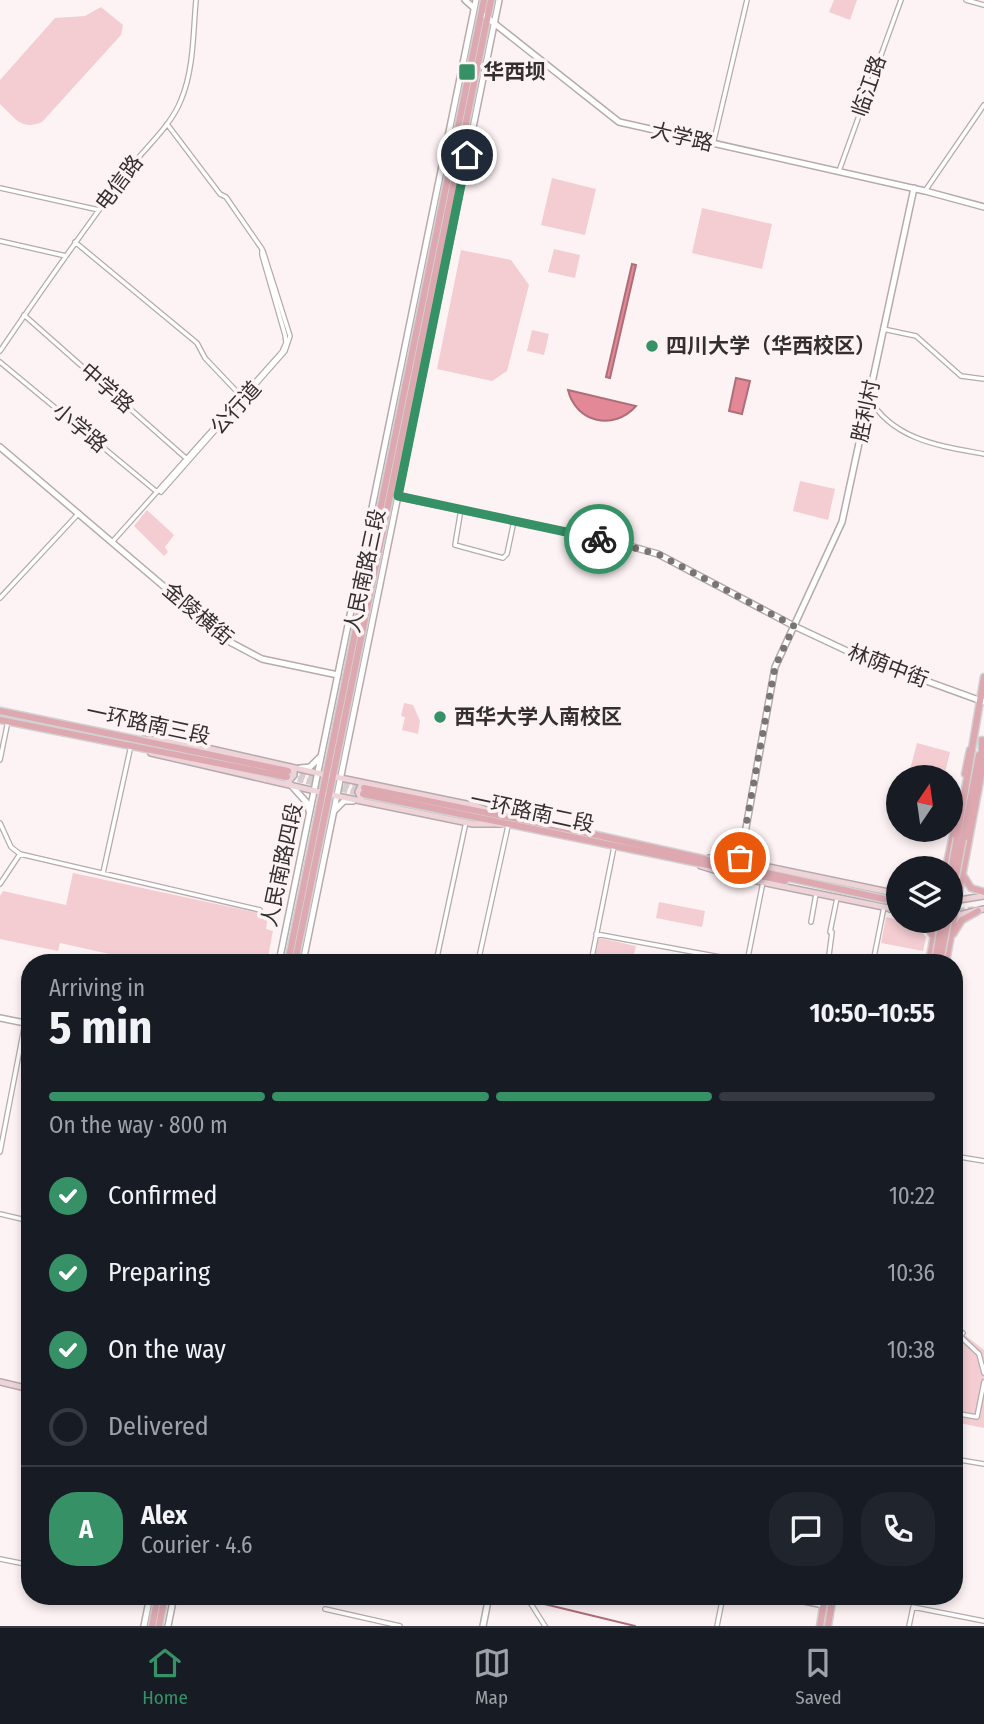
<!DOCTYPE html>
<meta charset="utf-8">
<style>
:root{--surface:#171b24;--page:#20242c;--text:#f1f3f6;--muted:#9ea1a6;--line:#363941;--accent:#379167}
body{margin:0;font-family:"Fira Sans Condensed","Noto Sans SC",sans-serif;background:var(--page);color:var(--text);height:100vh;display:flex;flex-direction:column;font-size:26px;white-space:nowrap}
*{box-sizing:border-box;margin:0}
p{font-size:23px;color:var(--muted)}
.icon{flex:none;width:38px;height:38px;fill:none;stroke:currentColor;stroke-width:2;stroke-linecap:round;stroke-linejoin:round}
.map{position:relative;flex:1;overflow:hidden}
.details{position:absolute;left:21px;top:954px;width:942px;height:651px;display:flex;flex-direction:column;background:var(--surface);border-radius:28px;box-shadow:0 4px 10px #0003}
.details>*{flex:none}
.needle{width:46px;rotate:13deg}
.tools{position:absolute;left:886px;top:765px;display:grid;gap:14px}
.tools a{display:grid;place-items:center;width:77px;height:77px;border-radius:50%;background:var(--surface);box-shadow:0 4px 10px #0003;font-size:35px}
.pin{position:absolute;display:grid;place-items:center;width:60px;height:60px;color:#fff;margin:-30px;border:4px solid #fff;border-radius:50%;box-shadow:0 2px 7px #0007}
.courier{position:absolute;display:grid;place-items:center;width:70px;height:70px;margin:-35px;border:5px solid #379167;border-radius:50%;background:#fff;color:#222;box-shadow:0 2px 9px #0007}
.summary em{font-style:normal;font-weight:700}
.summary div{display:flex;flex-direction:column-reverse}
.summary{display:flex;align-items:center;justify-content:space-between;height:119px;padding:0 28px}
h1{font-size:46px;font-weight:700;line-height:52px}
.bar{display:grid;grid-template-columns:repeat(4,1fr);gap:10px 7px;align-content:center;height:84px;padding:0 28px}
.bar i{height:9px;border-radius:5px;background:var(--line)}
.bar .active{background:var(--accent)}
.bar p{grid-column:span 4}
.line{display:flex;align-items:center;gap:18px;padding:0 28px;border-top:2px solid var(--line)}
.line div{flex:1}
.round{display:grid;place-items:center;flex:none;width:74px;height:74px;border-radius:28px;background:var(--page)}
ol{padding:0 28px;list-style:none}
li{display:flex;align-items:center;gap:21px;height:77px}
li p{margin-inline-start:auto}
li .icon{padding:7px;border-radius:50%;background:var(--accent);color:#fff;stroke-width:4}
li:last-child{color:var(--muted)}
li i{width:38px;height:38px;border:4px solid var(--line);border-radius:50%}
.tabs{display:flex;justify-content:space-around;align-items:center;height:98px;border-top:2px solid var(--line);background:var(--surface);font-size:19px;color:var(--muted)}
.tabs a{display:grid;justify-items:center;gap:4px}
.tabs .active{color:var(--accent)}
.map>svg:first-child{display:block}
.green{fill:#f3cdd1}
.water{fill:#e38897;stroke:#ae6e78;stroke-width:2}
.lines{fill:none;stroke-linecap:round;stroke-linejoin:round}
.stream{stroke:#ae6e78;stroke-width:2}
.primary-tunnel{stroke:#d6cccd;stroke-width:6;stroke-dasharray:6 3;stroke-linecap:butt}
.minor-casing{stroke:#b5abac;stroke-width:6}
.tertiary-casing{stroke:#b5abac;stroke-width:8}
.secondary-casing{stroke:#b5abac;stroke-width:8}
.primary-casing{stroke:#d2d1d2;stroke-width:9}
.minor{stroke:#fff;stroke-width:3.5}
.tertiary{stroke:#fff;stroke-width:5}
.secondary{stroke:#eed4d8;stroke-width:5}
.primary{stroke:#dda8b0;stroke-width:6}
.primary-bridge-casing{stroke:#d2d1d2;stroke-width:9;stroke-linecap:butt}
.primary-bridge{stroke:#dda8b0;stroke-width:6}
.done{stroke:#7b7475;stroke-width:7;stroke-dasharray:0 12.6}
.route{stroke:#379167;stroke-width:9}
.poi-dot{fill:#379167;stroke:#fef3f4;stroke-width:2.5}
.labels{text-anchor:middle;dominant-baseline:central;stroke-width:7;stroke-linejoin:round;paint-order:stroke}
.poi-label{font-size:21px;font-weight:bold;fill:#343031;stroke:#fef3f4;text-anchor:start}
.street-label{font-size:21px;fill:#343031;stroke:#fef3f4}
</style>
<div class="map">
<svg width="984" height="1626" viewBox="0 0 984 1626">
<rect width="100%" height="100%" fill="#fef3f4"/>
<path class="green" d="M 834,0 L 857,0 L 850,20 L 829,12 Z
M 101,7 L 123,25 L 121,35 L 42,122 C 21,131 15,118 0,104 L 0,80 L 55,18 L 85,16 Z
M 552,178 L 596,189 L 585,235 L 541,225 Z
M 702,208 L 772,224 L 762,269 L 692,253 Z
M 554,249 L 580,255 L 575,278 L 548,272 Z
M 461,250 L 511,260 L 529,285 L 507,371 L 492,381 L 437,369 Z
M 532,330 L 549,334 L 544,355 L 527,351 Z
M 800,481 L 835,489 L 828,520 L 793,511 Z
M 147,510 L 174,535 L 165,547 L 168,552 L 164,556 L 134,526 Z
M 404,703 L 413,705 L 420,721 L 418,734 L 402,730 L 405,717 L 401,716 Z
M 917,743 L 950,752 L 944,777 L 908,777 Z
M 73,873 L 268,915 L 266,929 L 273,931 L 267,962 L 113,962 L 114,955 L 60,943 L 58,951 L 0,939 L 0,896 L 3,891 L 66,905 Z
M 659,902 L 705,911 L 702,927 L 656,918 Z
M 886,917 L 914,923 L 926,937 L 923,951 L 881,943 Z
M 599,938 L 636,946 L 632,962 L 624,961 L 623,962 L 594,962 Z
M 958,1325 L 963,1329 L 962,1333 L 984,1350 L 984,1428 L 954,1422 L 954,1328 Z"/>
<path class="water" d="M 632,264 L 636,265 L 610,378 L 606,377 Z
M 736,378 L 750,381 L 742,414 L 729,411 Z
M 568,390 L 636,406 C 614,431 576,423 568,390 Z"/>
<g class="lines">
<path class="stream" d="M 514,1596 L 522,1598
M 536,1602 L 635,1626"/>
<path class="primary-tunnel" d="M 291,772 L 364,788
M 289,777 L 363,794
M 883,902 L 898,905
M 950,912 L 976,909"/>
<defs>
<path id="minor" d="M 966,0 L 984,5
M 713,144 L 747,0
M 839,171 L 901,0
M 0,188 L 99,210
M 925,191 L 984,105
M 0,241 L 66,256
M 75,242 L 197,343 L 205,358 L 242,397
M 24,315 L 188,460
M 883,329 L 916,336 L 961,376 L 984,379
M 0,351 C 41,291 83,231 127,172 C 144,148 170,128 181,100 C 194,69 193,33 196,0
M 0,362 L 157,492
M 869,398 C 893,440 940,446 984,454
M 161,492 L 285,351 L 290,336 L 263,251
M 461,509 L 455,545 L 503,558 L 507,554 L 514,521
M 113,541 L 282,352 L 286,343 L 285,335 L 262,255 L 262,249 L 226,197 L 220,194 L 167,124
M 0,598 L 79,513
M 0,760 L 8,721
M 0,823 L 11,847 L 20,854 L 260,910
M 103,873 L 130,750
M 0,884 L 20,854
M 811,922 L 816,894
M 596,934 L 747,962
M 829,955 L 832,932 L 830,932 L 837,898
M 436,962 L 466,822
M 478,962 L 508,826
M 591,962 L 614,847
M 747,962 L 763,882
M 873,962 L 884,907
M 0,1152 L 25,1023
M 954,1156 L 984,1161
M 0,1214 L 30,1221
M 963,1333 L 960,1336 L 979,1354 L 984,1373
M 954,1413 L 977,1417 L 984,1382
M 954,1459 L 984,1464
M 0,1559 L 30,1565
M 526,1596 L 545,1626
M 325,1609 L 400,1626
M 717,1626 L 723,1596
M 909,1626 L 913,1607 L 984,1621"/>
<path id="tertiary" d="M 465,0 L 474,8
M 485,16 L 619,122 L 925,191 L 984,207
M 0,447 L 228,641 L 262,659 L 338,675
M 396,496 L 619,543 L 658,554 L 794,626 L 860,657 L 984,702
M 300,768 L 310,767 L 320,757
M 291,785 L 308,804 L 309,811
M 335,810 L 344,801 L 353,801
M 740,861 L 775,667 L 842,522 L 914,188
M 279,962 L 476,0
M 303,962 L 499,0
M 0,1018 L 30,1024
M 779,1596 L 824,1605
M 144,1626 L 150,1596
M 168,1626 L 174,1596
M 483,1626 L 489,1596"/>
<path id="secondary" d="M 144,739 L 176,741 L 326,775 L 476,806 L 490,811
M 151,753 L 337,796 L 473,824 L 501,824
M 287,783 L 294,775 L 294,769 L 291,767
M 362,783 L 358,792 L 362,801
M 709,858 L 740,861 L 898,894
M 701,866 L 737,877 L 898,910
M 953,901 L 984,896
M 890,909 L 895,907 L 898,902
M 950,917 L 984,909
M 0,1382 L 30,1389"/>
<path id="primary" d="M 0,711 L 288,771
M 0,720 L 287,777
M 965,774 L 970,750
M 364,788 L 592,834 L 884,899
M 363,794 L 785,881
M 957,838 L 984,677
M 963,839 L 979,755
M 946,868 L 955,826
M 963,875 L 971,888 L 984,892
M 922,920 L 934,937
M 953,934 L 962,920 L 978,911
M 288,962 L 484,0
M 295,962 L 491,0
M 929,962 L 937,920
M 946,962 L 982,770 L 982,740
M 152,1626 L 158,1596
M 159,1626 L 165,1596
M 820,1626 L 825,1596
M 828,1626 L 833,1596"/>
</defs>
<use href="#minor" class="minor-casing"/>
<use href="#tertiary" class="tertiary-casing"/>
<use href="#secondary" class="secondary-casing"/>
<use href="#primary" class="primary-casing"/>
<use href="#minor" class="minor"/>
<use href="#tertiary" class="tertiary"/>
<use href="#secondary" class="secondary"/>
<use href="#primary" class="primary"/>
<defs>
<path id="primary-bridge" d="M 950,876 L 957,838
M 950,907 L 963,839
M 935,962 L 942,920
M 940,962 L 948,920"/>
</defs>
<use href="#primary-bridge" class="primary-bridge-casing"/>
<use href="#primary-bridge" class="primary-bridge"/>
</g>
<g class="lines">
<path class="done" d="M 599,539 L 658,554 L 794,626 L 775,667 L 740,858"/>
<path class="route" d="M 467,155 L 398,496 L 599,539"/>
</g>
<g class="poi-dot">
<rect x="458" y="63" width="18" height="18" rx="3.5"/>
<circle cx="652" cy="346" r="7"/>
<circle cx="440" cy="717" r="7"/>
</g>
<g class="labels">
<g class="poi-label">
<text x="483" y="72">华西坝</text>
<text x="666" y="346">四川大学（华西校区）</text>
<text x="454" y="717">西华大学人南校区</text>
</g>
<g class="street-label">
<text transform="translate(869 86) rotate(-71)">临江路</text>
<text transform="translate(682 137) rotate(13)">大学路</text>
<text transform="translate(119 183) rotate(-53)">电信路</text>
<text transform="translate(107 388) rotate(41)">中学路</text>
<text transform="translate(236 408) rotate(-48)">公行道</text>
<text transform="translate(866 411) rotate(-78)">胜利村</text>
<text transform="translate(80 428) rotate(40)">小学路</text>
<text transform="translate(365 571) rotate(-78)">人民南路三段</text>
<text transform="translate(198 614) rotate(40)">金陵横街</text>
<text transform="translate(888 666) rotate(21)">林荫中街</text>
<text transform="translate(148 724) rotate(12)">一环路南三段</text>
<text transform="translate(532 812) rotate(12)">一环路南二段</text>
<text transform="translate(282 865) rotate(-78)">人民南路四段</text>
</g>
</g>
</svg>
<div class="tools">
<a><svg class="needle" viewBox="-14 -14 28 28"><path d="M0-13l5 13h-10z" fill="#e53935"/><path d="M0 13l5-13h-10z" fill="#9ea1a6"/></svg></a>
<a><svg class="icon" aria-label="layers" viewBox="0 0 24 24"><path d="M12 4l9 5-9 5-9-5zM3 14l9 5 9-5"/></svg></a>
</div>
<div class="pin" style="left:740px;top:858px;background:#ea580c"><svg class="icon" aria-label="bag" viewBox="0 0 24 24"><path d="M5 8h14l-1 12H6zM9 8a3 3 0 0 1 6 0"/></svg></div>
<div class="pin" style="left:467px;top:155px;background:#1f2937"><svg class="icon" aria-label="home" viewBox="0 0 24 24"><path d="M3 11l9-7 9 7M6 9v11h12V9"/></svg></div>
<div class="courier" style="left:599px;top:539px"><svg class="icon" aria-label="bike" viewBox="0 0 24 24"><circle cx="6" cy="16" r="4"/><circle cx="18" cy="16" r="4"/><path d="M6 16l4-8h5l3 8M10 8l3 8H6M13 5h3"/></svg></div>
<section class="details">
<div class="summary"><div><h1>5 min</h1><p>Arriving in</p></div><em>10:50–10:55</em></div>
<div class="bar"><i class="active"></i><i class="active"></i><i class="active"></i><i></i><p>On the way · 800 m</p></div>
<ol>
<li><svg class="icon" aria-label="check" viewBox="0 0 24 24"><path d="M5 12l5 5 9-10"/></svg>Confirmed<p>10:22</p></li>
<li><svg class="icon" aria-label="check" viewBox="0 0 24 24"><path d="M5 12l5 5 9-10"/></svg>Preparing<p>10:36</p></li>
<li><svg class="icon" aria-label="check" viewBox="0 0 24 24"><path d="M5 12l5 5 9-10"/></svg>On the way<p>10:38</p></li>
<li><i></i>Delivered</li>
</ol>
<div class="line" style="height:126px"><b class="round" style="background:var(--accent);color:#fff">A</b><div><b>Alex</b><p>Courier · 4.6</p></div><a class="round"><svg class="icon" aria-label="chat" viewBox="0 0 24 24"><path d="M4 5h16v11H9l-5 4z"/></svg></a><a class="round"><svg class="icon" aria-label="phone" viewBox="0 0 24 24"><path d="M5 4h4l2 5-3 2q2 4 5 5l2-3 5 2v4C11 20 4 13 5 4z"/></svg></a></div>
</section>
</div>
<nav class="tabs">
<a class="active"><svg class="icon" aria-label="home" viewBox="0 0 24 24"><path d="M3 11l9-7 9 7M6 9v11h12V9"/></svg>Home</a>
<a><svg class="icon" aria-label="map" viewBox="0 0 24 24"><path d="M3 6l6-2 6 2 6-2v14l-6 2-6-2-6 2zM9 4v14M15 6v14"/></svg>Map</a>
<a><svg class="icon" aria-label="saved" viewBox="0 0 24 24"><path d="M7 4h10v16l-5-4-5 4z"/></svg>Saved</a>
</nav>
